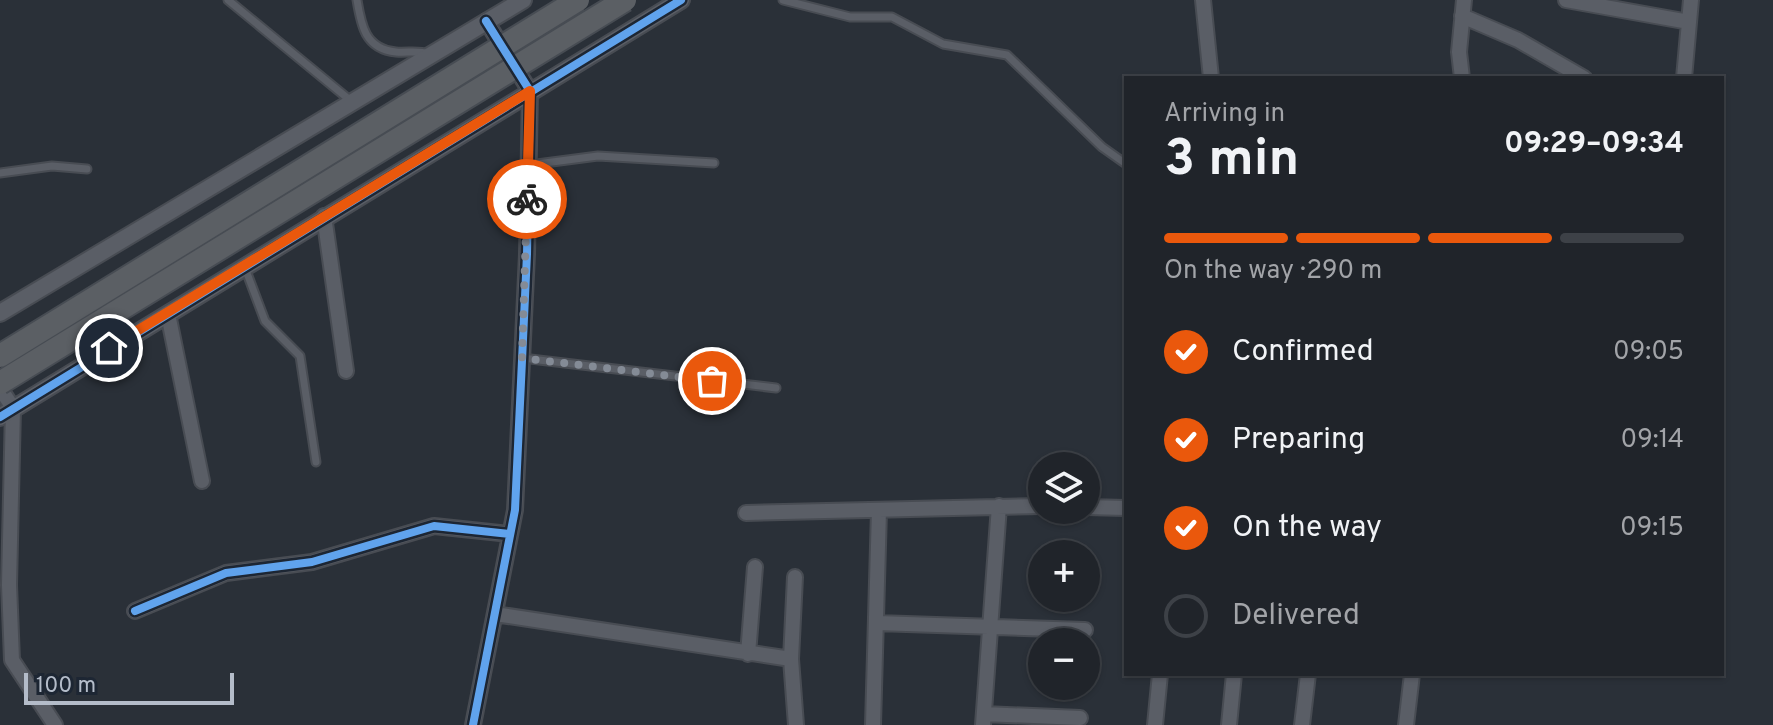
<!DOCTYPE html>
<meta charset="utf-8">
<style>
:root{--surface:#20242a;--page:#2d3036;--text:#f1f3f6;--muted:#a2a4a8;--line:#3d4147;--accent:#ea580c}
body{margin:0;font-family:Overpass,sans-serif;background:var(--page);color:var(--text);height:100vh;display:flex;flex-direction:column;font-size:30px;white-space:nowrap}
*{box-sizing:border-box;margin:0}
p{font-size:26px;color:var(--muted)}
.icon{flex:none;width:44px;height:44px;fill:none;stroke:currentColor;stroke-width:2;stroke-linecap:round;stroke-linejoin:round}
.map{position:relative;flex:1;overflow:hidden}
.drawer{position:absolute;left:1124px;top:76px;width:600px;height:600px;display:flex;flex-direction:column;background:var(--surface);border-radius:0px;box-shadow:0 2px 6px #0004,0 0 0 2px var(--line)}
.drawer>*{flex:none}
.fabs{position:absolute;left:1028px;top:452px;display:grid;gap:16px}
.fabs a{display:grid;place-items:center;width:72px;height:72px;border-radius:50%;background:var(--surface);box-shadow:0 2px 6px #0004,0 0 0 2px var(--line);font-size:40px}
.scale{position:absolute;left:24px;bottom:20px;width:210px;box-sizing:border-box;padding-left:8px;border:4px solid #b4bcc9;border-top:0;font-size:22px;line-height:28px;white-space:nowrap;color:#b4bcc9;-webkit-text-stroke:6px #1d2633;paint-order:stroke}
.pin{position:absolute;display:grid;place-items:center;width:68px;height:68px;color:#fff;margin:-34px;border:4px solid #fff;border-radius:50%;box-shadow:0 2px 8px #0007}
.courier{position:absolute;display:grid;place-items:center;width:80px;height:80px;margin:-40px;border:6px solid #ea580c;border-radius:50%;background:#fff;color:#222;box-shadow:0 2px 10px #0007}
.head em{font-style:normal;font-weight:700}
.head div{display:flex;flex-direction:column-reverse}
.head{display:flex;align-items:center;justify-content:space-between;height:136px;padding:0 40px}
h1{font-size:52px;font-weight:700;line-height:60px}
.bar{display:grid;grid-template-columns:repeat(4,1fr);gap:12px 8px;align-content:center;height:96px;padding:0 40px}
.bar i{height:10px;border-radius:6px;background:var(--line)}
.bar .current{background:var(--accent)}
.bar p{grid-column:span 4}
ol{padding:0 40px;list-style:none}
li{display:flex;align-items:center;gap:24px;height:88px}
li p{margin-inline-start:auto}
li .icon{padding:8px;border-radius:50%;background:var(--accent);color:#fff;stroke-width:4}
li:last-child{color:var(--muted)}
li i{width:44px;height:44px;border:4px solid var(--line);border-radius:50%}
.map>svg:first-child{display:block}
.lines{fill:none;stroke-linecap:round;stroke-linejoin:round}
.service-casing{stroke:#484c53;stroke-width:11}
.minor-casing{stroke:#484c53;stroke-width:18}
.tertiary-casing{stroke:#484c53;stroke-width:20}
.service{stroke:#5a5e66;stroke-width:7}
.minor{stroke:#5a5e66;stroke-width:14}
.tertiary{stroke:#5a5e66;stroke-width:16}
.trunk-bridge-casing{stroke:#474c53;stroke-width:26;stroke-linecap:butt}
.trunk-bridge{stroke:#5b5f64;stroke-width:22}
.cycleway-casing{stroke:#1d2633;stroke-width:13}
.cycleway{stroke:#60a3ed;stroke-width:8}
.done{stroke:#848b96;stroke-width:8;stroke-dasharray:0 14.4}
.route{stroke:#ea580c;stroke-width:10}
</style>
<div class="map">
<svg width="1773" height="725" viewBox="0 0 1773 725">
<rect width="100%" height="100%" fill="#2a3038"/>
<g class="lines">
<defs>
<path id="service" d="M 228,0 L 351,101
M 357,0 C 361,25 365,49 396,52 C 408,53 417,50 429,54
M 783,0 L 850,17 L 892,17 L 943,44 L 1007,55 L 1102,147 L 1126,164
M 529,165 L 598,156 L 714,163
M 0,173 L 52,166 L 87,169
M 245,268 L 265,321 L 300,356 L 316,462
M 522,358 L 776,388"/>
<path id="minor" d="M 1203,0 L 1211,78
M 1566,0 L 1689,22
M 1462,16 L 1518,40 L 1584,78
M 1462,78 L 1459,52 L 1464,0
M 1684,78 L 1691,0
M 324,216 L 346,371
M 168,314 L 202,481
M 0,388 L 13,408 L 9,585 L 12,660 L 55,725
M 1086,507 L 1126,508
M 746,513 L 1042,506
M 795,577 L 791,659 L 796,725
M 135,611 L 226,573 L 312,562 L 434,526 L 510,534
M 495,614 L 791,659
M 877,623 L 1085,630
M 748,654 L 755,567
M 984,714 L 1080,718
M 473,725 L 515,510 L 527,254 L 530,91 L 486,21
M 873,725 L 879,510
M 983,725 L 999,506
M 1155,725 L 1160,674
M 1229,725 L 1234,674
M 1302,725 L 1308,674
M 1406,725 L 1412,674"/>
<path id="tertiary" d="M 0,313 L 523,0
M 0,417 L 681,0"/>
</defs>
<use href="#service" class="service-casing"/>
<use href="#minor" class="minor-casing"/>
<use href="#tertiary" class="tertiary-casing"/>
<use href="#service" class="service"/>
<use href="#minor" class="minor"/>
<use href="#tertiary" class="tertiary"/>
<defs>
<path id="trunk-bridge" d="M 0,356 L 578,0
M 0,383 L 625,0"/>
</defs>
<use href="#trunk-bridge" class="trunk-bridge-casing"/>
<use href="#trunk-bridge" class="trunk-bridge"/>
<defs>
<path id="cycleway" d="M 0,417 L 681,0
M 135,611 L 226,573 L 312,562 L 434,526 L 510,534
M 473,725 L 515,510 L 527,254 L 530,91 L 486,21"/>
</defs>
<use href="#cycleway" class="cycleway-casing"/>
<use href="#cycleway" class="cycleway"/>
</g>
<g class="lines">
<path class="done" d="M 527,199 L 522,358 L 712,381"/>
<path class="route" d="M 109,348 L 530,91 L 527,199"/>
</g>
</svg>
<div class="fabs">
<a><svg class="icon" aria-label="layers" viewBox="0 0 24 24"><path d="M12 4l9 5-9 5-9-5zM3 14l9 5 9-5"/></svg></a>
<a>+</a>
<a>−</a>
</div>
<div class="scale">100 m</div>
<div class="pin" style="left:712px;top:381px;background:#ea580c"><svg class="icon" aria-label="bag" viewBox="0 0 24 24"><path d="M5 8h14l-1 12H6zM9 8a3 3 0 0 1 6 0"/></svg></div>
<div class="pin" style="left:109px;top:348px;background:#1f2937"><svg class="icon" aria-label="home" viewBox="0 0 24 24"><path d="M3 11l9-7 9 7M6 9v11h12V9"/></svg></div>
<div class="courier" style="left:527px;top:199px"><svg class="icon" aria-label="bike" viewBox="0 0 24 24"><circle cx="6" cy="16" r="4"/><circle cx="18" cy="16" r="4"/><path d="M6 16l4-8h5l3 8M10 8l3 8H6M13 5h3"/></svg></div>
<section class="drawer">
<div class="head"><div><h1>3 min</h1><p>Arriving in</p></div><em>09:29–09:34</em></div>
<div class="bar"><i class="current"></i><i class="current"></i><i class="current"></i><i></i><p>On the way · 290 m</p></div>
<ol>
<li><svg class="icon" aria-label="check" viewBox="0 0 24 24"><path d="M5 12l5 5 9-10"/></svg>Confirmed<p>09:05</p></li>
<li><svg class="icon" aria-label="check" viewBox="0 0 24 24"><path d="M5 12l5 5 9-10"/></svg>Preparing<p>09:14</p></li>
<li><svg class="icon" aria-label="check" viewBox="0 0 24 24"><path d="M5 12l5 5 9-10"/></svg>On the way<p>09:15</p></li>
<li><i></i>Delivered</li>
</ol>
</section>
</div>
